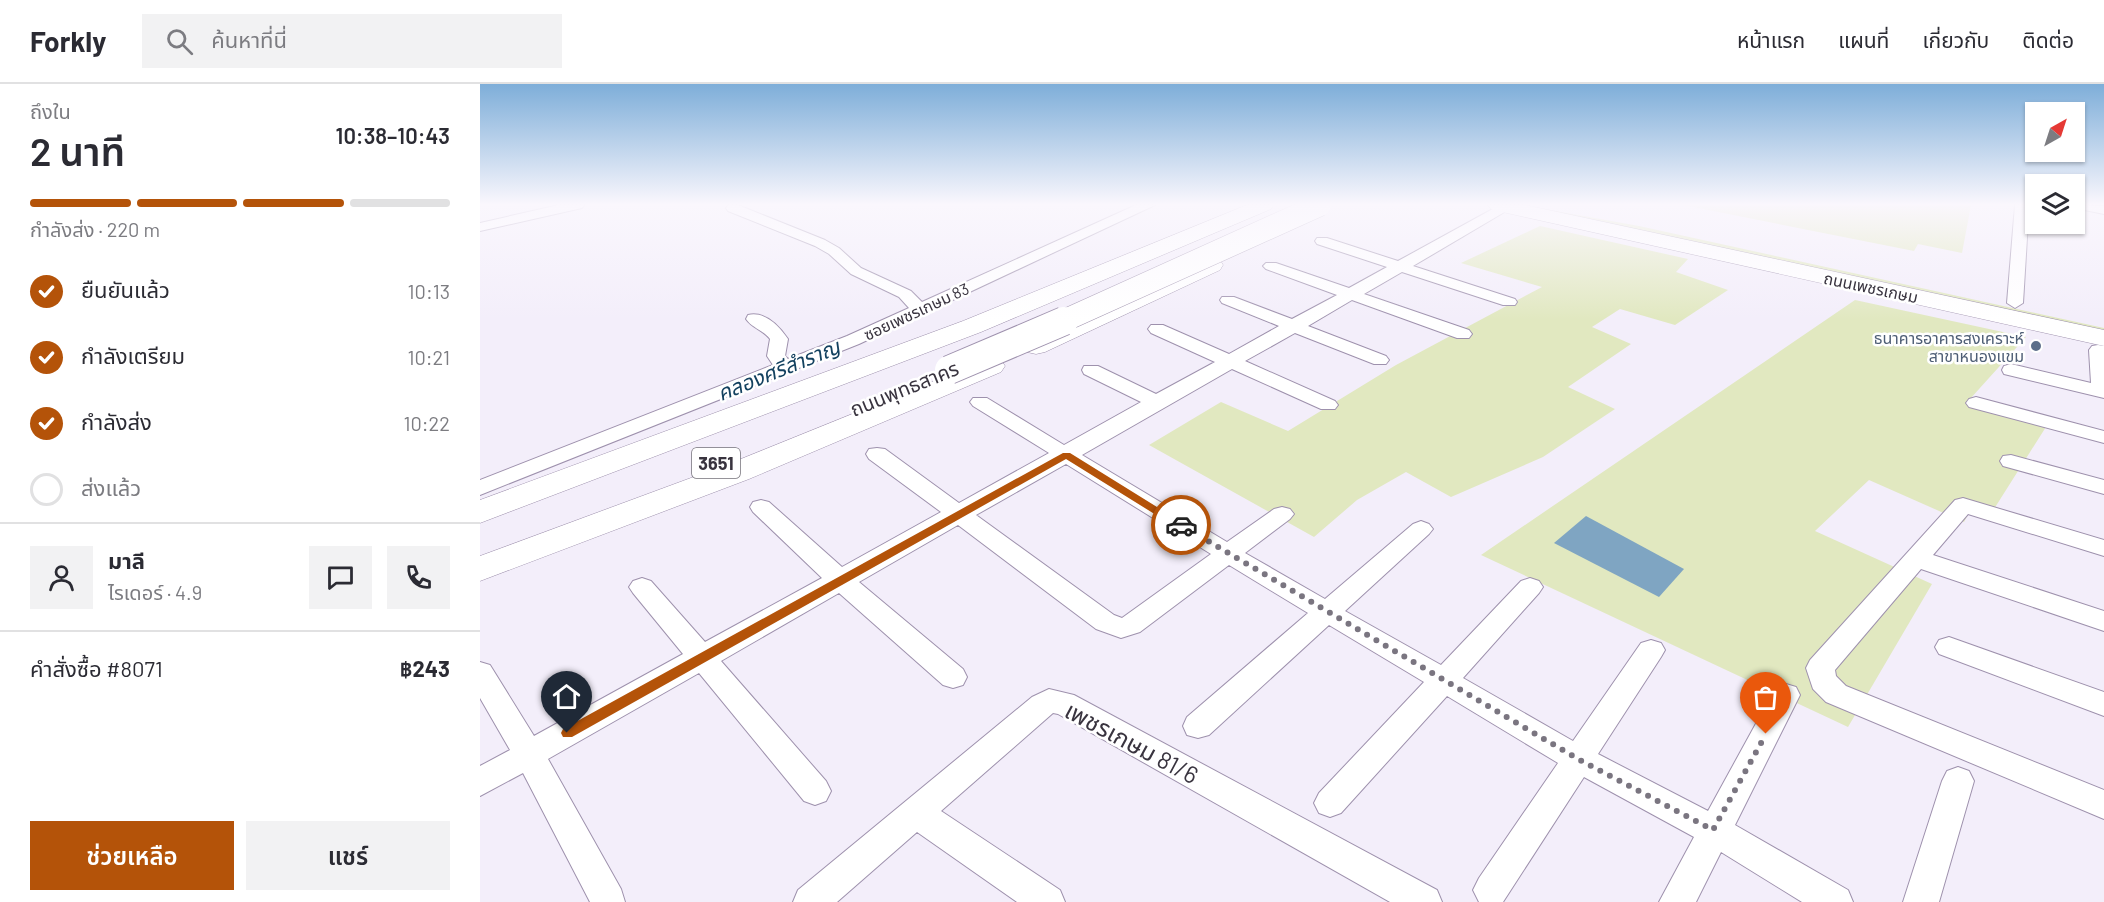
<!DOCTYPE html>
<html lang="th">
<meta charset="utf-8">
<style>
:root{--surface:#fff;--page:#f2f2f3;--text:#2b2b33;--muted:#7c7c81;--line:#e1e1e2;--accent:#b45309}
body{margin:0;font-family:Barlow,"Noto Sans Thai",sans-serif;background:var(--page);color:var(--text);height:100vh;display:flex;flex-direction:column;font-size:22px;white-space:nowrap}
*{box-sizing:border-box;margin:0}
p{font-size:20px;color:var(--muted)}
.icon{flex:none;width:33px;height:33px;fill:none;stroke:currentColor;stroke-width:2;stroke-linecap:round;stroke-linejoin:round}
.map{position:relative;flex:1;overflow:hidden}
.drawer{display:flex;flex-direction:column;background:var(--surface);width:480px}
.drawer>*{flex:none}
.needle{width:39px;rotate:39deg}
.tools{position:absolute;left:1545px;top:18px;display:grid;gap:12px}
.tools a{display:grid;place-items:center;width:60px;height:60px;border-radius:0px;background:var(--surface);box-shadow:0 2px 4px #0004;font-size:30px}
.pin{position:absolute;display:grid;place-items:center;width:51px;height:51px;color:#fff;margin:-62px -26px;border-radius:50% 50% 50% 0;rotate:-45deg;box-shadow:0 0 6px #0007}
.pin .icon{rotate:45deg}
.courier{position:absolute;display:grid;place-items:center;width:60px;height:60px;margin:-30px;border:4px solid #b45309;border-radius:50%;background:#fff;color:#222;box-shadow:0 2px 8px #0007}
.overview em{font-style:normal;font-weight:600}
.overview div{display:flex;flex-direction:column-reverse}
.overview{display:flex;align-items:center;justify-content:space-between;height:102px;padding:0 30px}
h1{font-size:39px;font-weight:600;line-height:45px}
.bar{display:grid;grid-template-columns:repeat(4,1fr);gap:9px 6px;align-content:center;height:72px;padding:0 30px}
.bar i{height:8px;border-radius:4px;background:var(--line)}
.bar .selected{background:var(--accent)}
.bar p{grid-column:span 4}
.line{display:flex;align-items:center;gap:15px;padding:0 30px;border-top:2px solid var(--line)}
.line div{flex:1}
.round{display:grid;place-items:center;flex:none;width:63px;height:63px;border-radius:0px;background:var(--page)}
ol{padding:0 30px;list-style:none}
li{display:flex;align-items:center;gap:18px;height:66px}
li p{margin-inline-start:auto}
li .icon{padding:6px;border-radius:50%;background:var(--accent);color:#fff;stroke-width:4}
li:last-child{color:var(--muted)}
li i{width:33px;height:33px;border:3px solid var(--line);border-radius:50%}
.action{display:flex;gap:12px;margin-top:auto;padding:12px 30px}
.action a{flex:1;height:69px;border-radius:0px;background:var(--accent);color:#fff;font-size:24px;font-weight:600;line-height:69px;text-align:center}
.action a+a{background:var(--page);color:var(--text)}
header{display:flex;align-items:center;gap:36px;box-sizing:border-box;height:84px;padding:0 30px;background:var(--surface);border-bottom:2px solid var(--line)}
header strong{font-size:28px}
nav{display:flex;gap:33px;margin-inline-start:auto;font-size:21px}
.search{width:420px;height:54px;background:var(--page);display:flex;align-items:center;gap:15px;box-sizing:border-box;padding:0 21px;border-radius:0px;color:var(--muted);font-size:22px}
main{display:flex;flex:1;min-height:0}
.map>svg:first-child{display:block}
.green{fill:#e1e8c0}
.water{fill:#7fa5c2}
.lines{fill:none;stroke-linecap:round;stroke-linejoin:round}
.minor-casing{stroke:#9e91ad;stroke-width:2}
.primary-casing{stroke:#9e91ad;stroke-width:1}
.minor{fill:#fff;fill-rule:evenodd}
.primary{fill:#fff;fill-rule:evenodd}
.primary-bridge-far1-casing{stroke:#9e91ad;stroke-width:23;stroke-linecap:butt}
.primary-bridge-casing{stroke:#9e91ad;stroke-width:30;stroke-linecap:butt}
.primary-bridge-far1{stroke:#fff;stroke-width:22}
.primary-bridge{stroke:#fff;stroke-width:28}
.route{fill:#b45309}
.done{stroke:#7a7580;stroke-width:6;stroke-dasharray:0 10.8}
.service-dot{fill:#5c6f8a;stroke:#fff;stroke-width:2}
.labels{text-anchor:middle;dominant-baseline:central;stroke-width:5;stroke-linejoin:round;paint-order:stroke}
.far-street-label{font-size:16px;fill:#39343f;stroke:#fff}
.far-service-label{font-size:16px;fill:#4e5e75;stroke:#fff;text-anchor:end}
.shield{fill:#fff;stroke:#747179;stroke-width:1.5}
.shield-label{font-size:18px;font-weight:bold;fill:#39343f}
.street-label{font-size:20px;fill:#39343f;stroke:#fff}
.water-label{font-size:21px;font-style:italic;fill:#13415f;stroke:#fff}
.near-street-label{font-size:24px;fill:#39343f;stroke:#fff}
</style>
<header>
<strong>Forkly</strong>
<div class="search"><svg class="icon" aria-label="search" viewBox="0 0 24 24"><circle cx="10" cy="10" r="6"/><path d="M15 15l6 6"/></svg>ค้นหาที่นี่</div>
<nav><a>หน้าแรก</a><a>แผนที่</a><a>เกี่ยวกับ</a><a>ติดต่อ</a></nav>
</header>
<main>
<section class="drawer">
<div class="overview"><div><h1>2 นาที</h1><p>ถึงใน</p></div><em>10:38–10:43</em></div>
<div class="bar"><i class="selected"></i><i class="selected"></i><i class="selected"></i><i></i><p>กำลังส่ง · 220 m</p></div>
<ol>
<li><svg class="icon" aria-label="check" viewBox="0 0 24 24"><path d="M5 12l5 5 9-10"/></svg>ยืนยันแล้ว<p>10:13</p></li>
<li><svg class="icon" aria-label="check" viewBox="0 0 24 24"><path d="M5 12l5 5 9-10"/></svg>กำลังเตรียม<p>10:21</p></li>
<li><svg class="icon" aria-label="check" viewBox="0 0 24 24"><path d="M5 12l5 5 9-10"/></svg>กำลังส่ง<p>10:22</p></li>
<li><i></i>ส่งแล้ว</li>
</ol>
<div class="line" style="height:108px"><a class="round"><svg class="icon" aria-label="person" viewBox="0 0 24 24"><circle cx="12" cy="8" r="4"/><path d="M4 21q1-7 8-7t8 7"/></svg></a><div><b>มาลี</b><p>ไรเดอร์ · 4.9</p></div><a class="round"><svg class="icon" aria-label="chat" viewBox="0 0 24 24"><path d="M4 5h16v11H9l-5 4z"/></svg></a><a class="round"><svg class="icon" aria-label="phone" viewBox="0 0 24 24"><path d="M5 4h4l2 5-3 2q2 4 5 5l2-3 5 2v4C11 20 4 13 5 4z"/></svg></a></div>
<div class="line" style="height:78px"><div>คำสั่งซื้อ #8071</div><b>฿243</b></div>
<div class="action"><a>ช่วยเหลือ</a><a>แชร์</a></div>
</section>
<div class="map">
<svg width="1624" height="818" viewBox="0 0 1624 818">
<rect width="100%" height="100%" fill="#f3eefa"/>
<path class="green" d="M 1042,121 L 1159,142 L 1624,244 L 1624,250 Z
M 1203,121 L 1491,121 L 1482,169 L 1438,160 L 1434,167 Z
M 1060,142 L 1208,175 L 1196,188 L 1248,206 L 1195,241 L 1140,225 L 1112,243 L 1151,260 L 1088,303 L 1135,325 L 1063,373 L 971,413 L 926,388 L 877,416 L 834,453 L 669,361 L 741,318 L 808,347 L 916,281 L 1062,203 L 981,179 Z
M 1375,216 L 1546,253 L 1490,315 L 1571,335 L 1514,425 L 1489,429 L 1484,438 L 1389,396 L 1335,447 L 1452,500 L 1368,643 L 1001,471 Z"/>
<path class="water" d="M 1106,432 L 1204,485 L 1179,513 L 1074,459 Z"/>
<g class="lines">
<defs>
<path id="minor" d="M 79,121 L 104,121 L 102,124 L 0,147 L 0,139 Z
M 248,121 L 258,121 L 345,156 L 359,164 L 381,184 L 431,207 L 442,218 L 656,121 L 675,121 L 379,260 L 0,411 L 0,396 L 293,281 L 287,272 L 290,255 C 283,246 272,244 266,235 L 268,231 C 285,227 299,242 308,255 L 305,272 L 308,275 L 367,252 L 429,224 L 419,213 L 371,190 L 349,170 L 335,162 L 248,127 L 246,124 Z
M 1020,121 L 1033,123 L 933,182 L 1035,215 L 1037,218 L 1035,221 L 1023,221 L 922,188 L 884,210 L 989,246 L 992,250 L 989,254 L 977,254 L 872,216 L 828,242 L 906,272 L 909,276 L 906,280 L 894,280 L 815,249 L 765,277 L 855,317 L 858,321 L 855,325 L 841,325 L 752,285 L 602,371 L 747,458 L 794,425 L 802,423 L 810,425 L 814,430 L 810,435 L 765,469 L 845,515 L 933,440 L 941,437 L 949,440 L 953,445 L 949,450 L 865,527 L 961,581 L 1041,497 L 1050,494 L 1059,497 L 1063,503 L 1059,509 L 983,594 L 1093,657 L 1161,559 L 1171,556 L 1181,559 L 1185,566 L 1181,573 L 1118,670 L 1228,727 L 1296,603 L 1306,600 L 1316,603 L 1320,611 L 1255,741 L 1368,806 L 1373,818 L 1322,818 L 1241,768 L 1216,818 L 1179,818 L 1214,753 L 1104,693 L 1023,818 L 999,818 L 993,806 L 999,794 L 1078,679 L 967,612 L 861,729 L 850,733 L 839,729 L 834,719 L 839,709 L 944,598 L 849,541 L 729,651 L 718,654 L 707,651 L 703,642 L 707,633 L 828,529 L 749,481 L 660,548 L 641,554 L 616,545 L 478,441 L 379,498 L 483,585 L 487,593 L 483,601 L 473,604 L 463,601 L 359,509 L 241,577 L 346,697 L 351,707 L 346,717 L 335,721 L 324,717 L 219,589 L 68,675 L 141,805 L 145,818 L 110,818 L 43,689 L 0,712 L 0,682 L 30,666 L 0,614 L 0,578 L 10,581 L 54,652 L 203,570 L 153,509 L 149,503 L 153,497 L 162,494 L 171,497 L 225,558 L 342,494 L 273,428 L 270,423 L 273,418 L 281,416 L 289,418 L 362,483 L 461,428 L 389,375 L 386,370 L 389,365 L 397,364 L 405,365 L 479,419 L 569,369 L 493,322 L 490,318 L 493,314 L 507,314 L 584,361 L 661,318 L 604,290 L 602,286 L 604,282 L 618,282 L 676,310 L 735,278 L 671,249 L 668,245 L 671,241 L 683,241 L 749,270 L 799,242 L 742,219 L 740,216 L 742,213 L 754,213 L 812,235 L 857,211 L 786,185 L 783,182 L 786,179 L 796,179 L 869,204 L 907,183 L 837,160 L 835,157 L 837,154 L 847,154 L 918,177 ZM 586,380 L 731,470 L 642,534 L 634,531 L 496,431 Z
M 1535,121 L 1549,121 L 1543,219 L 1535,224 L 1527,219 Z
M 1594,121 L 1624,122 L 1624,130 L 1595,124 Z
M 1618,261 L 1624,262 L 1624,314 L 1524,290 L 1522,286 L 1524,282 L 1531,280 L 1611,299 L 1609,266 L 1612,262 Z
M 1496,313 L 1624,347 L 1624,359 L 1489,323 L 1486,319 L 1489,315 Z
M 1531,371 L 1624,396 L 1624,410 L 1523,382 L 1520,377 L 1523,372 Z
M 1483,414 L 1624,456 L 1624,472 L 1488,430 L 1453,471 L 1624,527 L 1624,547 L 1441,485 L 1355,586 L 1356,592 L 1366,602 L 1624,706 L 1624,735 L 1346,618 L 1333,605 L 1326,584 L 1330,576 L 1475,416 Z
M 1469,553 L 1624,608 L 1624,632 L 1459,570 L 1455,563 L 1459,556 Z
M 569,605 L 594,611 L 957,806 L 962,818 L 910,818 L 578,630 L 573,629 L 461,727 L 580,806 L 585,818 L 537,818 L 437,748 L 357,818 L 313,818 L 318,806 L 552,613 Z
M 1478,683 L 1489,687 L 1494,697 L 1459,818 L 1423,818 L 1462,697 L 1467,687 Z"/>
<path id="primary" d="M 767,121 L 794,121 L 791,125 L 501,248 L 0,439 L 0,416 L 483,237 Z
M 1008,121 L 1045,121 L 1624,246 L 1624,262 L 1018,127 L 1011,125 Z
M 732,174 L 740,176 L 743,181 L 740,186 L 565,268 L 556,270 L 547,268 L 543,262 L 547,256 Z
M 511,274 L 521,276 L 525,282 L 521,288 L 269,395 L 0,497 L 0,472 L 246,381 Z"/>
</defs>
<use href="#minor" class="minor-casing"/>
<use href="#primary" class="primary-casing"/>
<use href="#minor" class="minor"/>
<use href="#primary" class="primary"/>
<defs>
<path id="primary-bridge-far1" d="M 581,238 L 840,121"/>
<path id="primary-bridge" d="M 469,286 L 584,237"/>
</defs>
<use href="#primary-bridge-far1" class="primary-bridge-far1-casing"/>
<use href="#primary-bridge" class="primary-bridge-casing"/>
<use href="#primary-bridge-far1" class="primary-bridge-far1"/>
<use href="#primary-bridge" class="primary-bridge"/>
</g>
<linearGradient id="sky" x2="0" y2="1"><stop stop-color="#7eaed9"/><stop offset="0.51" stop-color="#faf7fd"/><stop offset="1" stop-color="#faf7fd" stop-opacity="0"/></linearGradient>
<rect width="1624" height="236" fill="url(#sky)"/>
<path class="route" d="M 583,369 L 590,369 L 706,441 L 705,444 L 697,444 L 586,375 L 92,653 L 83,653 L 81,649 L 83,645 Z"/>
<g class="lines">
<path class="done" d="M 701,441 L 1098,675 L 1233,746 L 1286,650"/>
</g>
<circle class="service-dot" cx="1556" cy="262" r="6"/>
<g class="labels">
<g class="far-street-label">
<text transform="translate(1391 203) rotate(12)">ถนนเพชรเกษม</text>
<text transform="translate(436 227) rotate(-25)">ซอยเพชรเกษม 83</text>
</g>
<g class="far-service-label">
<text x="1544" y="253">ธนาคารอาคารสงเคราะห์<tspan x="1544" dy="18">สาขาหนองแขม</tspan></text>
</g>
<rect class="shield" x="212" y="364" width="48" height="30" rx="4.5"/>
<g class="shield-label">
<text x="236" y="379">3651</text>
</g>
<g class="street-label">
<text transform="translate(424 304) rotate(-22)">ถนนพุทธสาคร</text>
</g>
<g class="water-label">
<text transform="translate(298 285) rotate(-22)">คลองศรีสำราญ</text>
</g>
<g class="near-street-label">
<text transform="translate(652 658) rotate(28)">เพชรเกษม 81/6</text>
</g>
</g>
</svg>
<div class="tools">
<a><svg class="needle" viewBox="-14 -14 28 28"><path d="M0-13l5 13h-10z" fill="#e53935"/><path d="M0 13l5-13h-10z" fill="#7c7c81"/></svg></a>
<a><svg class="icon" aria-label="layers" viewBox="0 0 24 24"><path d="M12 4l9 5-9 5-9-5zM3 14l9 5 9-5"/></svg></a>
</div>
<div class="pin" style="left:1286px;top:650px;background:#ea580c"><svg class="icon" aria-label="bag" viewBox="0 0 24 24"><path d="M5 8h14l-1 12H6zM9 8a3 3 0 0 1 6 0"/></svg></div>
<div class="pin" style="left:87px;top:649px;background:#1f2937"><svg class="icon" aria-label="home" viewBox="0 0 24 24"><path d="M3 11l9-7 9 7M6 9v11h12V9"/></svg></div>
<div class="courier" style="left:701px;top:441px"><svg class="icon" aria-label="car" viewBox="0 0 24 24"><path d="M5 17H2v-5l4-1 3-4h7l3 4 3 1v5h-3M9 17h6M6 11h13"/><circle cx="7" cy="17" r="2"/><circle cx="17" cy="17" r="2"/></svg></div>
</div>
</main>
